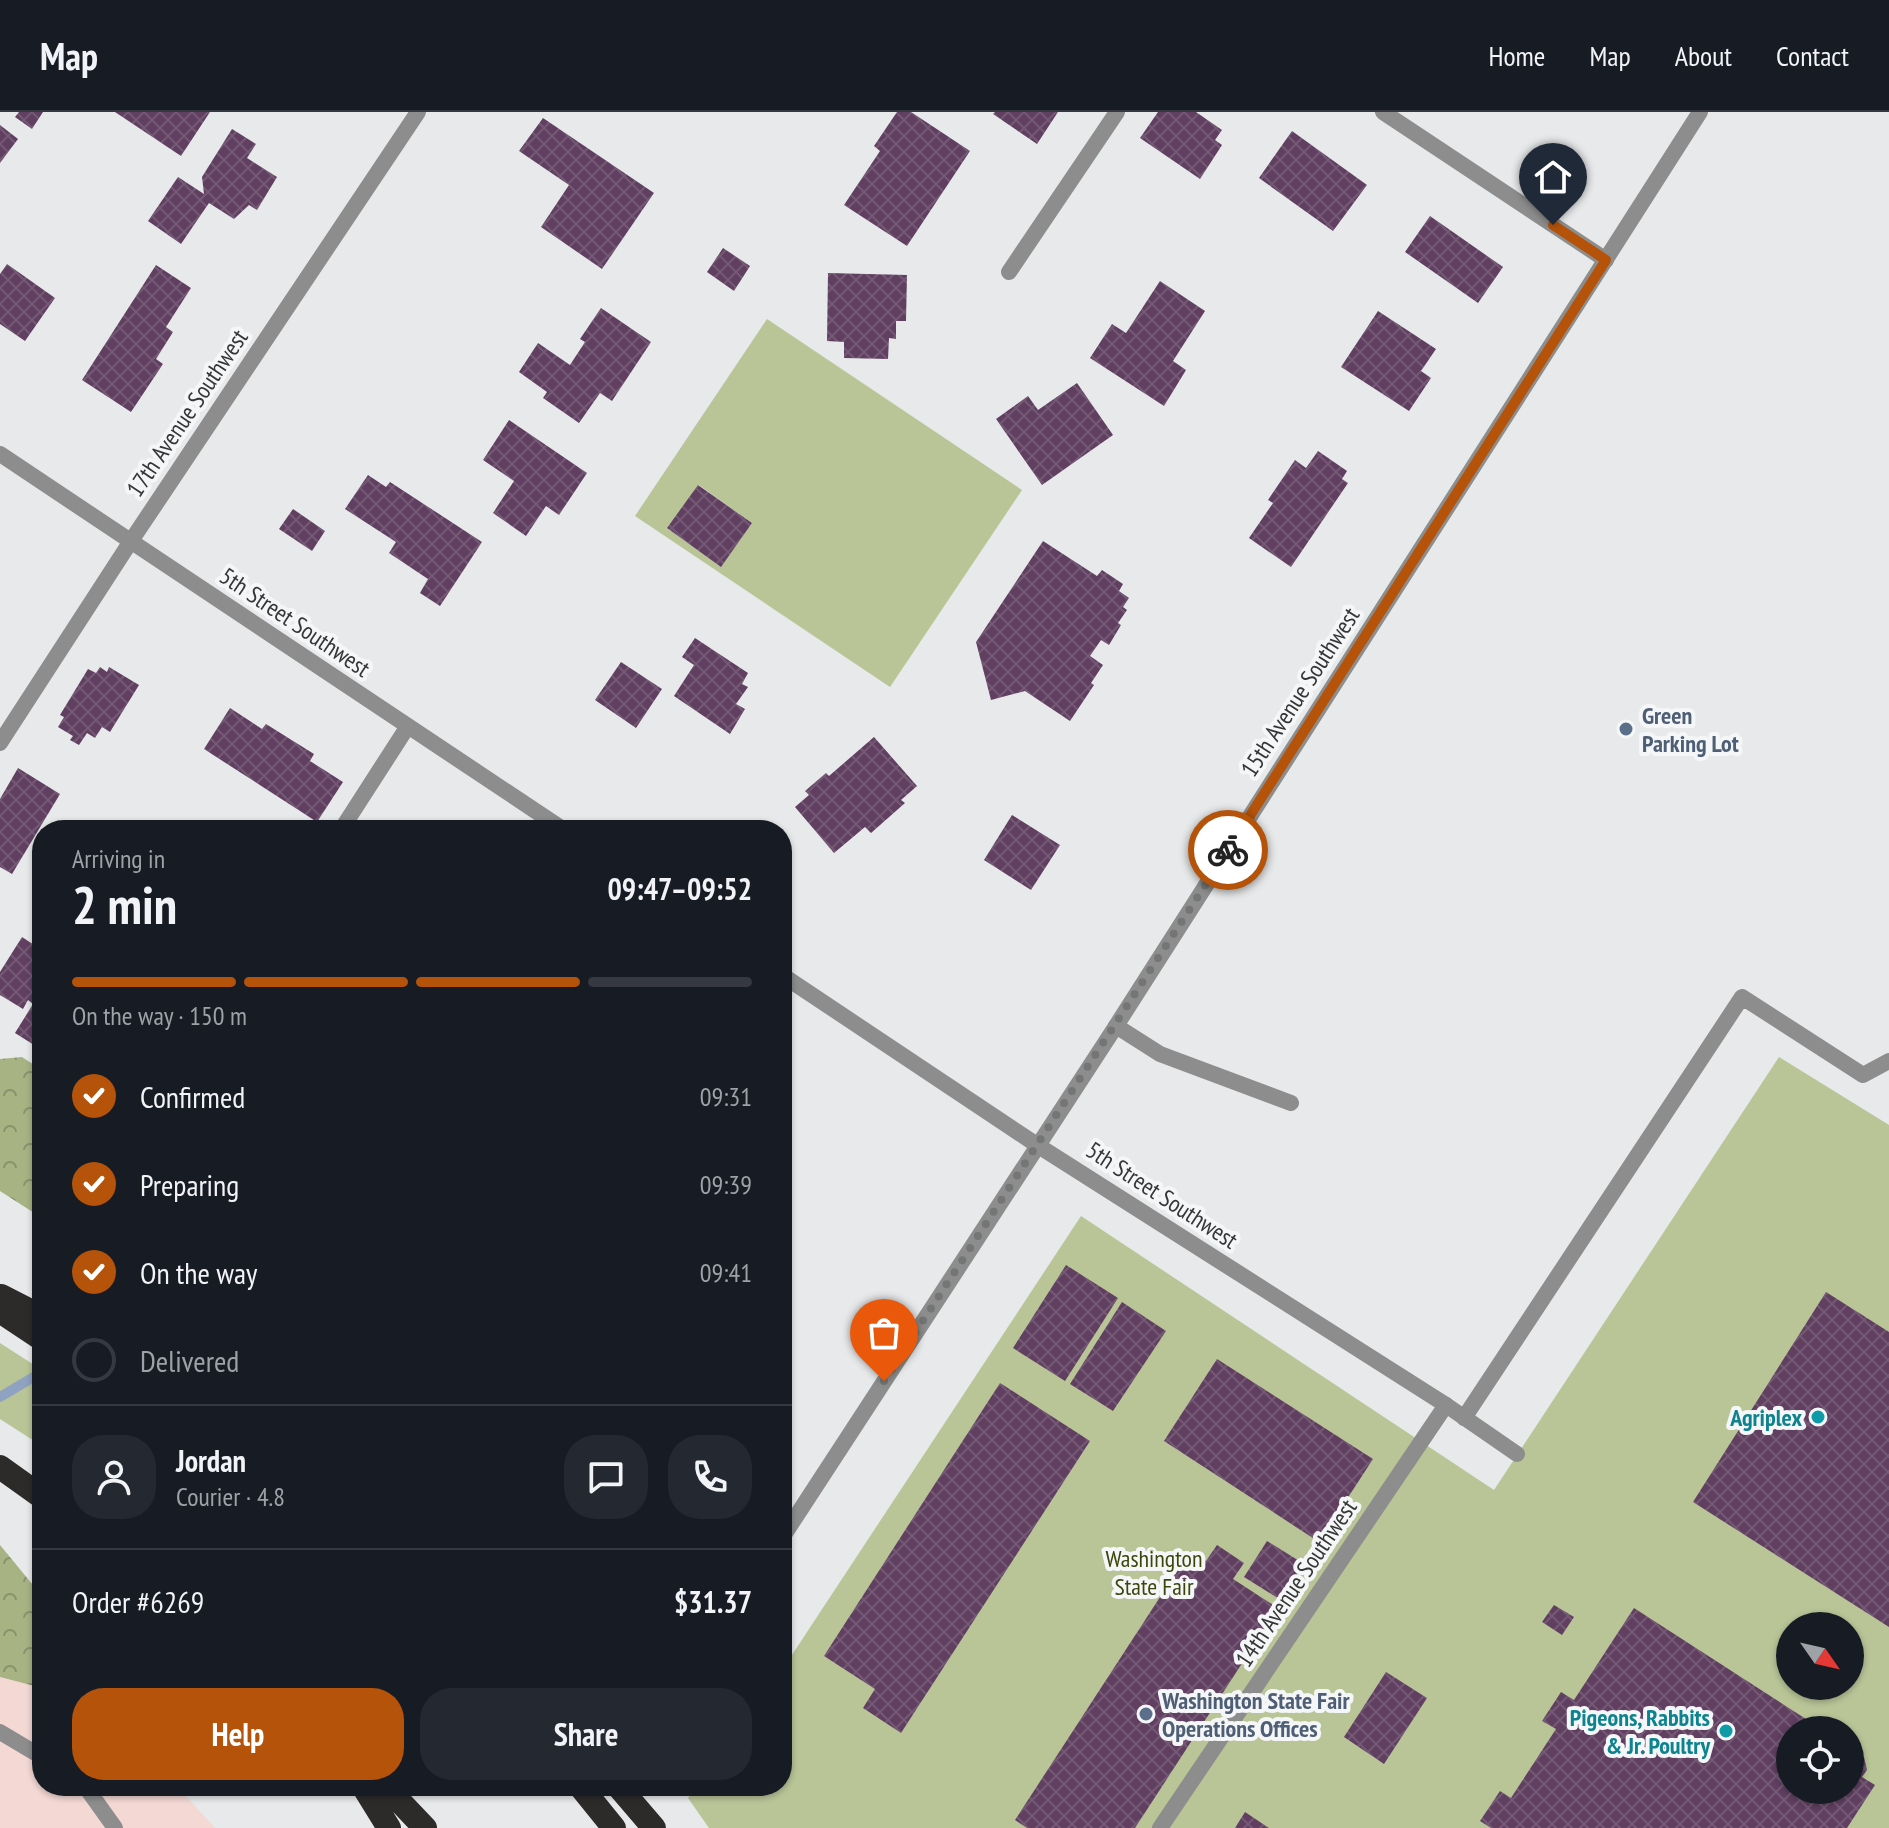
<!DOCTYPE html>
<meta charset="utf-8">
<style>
:root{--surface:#171b24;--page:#242831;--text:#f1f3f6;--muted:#9ea1a6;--line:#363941;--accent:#b45309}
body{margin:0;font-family:"PT Sans Narrow",sans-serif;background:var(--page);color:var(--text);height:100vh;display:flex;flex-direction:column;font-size:30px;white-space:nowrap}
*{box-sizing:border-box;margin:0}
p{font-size:26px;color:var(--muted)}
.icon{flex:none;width:44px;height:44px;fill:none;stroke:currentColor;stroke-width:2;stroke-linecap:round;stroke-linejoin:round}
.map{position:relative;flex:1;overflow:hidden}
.sheet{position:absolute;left:32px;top:708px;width:760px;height:976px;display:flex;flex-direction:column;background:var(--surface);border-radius:32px;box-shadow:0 2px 6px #0004}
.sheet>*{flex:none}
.needle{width:52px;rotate:124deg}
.tools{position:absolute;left:1776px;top:1500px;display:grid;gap:16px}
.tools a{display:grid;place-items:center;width:88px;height:88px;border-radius:50%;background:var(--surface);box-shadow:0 2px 6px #0004;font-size:40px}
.pin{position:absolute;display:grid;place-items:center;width:68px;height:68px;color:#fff;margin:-82px -34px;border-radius:50% 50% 50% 0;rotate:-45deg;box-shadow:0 0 8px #0007}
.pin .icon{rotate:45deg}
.courier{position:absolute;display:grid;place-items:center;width:80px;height:80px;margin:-40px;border:6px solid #b45309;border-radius:50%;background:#fff;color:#222;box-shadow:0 2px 10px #0007}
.headline em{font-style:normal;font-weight:700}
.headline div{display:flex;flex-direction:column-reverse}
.headline{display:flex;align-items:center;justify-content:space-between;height:136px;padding:0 40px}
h1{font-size:52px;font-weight:700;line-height:60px}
.bar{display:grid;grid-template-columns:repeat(4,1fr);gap:12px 8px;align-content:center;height:96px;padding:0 40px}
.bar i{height:10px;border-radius:6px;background:var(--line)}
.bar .active{background:var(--accent)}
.bar p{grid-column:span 4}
.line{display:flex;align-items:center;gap:20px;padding:0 40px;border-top:2px solid var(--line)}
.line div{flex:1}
.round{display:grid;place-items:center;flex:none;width:84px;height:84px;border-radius:32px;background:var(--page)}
ol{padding:0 40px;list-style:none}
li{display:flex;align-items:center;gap:24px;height:88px}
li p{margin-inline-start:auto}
li .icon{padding:8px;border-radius:50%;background:var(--accent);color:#fff;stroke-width:4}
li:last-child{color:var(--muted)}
li i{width:44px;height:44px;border:4px solid var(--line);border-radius:50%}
.action{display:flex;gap:16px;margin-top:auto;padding:16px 40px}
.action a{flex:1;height:92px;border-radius:32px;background:var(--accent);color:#fff;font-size:32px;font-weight:700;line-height:92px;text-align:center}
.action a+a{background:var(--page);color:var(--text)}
header{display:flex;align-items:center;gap:48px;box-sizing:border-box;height:112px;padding:0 40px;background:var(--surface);border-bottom:2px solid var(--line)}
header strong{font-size:38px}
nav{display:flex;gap:44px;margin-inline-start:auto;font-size:28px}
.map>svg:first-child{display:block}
.commercial{fill:#f3d8d4}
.green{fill:#b9c497;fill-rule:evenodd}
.forest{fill:url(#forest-crowns)}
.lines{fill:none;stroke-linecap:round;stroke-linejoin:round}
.stream{stroke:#90a2c1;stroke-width:10}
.building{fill:url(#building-cross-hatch)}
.service{stroke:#8d8d8d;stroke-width:16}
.minor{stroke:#8d8d8d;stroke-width:16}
.tertiary{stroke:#8d8d8d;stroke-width:16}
.motorway{stroke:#2c2b2a;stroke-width:24}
.motorway-bridge{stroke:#2c2b2a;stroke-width:24}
.done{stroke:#747575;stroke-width:8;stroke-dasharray:0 14.4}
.route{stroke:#b45309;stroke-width:10}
.service-dot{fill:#5c6f8a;stroke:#f5f6f7;stroke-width:3}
.culture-dot{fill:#0f9aa8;stroke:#f5f6f7;stroke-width:3}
.labels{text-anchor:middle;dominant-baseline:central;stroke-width:8;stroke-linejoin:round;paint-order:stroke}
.street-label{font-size:24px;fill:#363636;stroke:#f5f6f7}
.service-label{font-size:24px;font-weight:bold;fill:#4e5e75;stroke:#f5f6f7;text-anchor:start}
.culture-label{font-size:24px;font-weight:bold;fill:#0d838f;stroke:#f5f6f7;text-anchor:end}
.park-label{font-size:24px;fill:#3c450c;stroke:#f5f6f7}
</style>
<header>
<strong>Map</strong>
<nav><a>Home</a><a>Map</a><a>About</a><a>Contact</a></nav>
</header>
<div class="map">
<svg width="1889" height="1716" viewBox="0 0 1889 1716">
<defs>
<pattern id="forest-crowns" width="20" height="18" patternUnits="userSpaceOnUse" patternTransform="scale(2)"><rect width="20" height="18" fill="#a8b383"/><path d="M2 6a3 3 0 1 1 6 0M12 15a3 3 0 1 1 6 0" fill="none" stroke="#8a926c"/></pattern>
<pattern id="building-cross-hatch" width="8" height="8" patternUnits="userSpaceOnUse" patternTransform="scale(2)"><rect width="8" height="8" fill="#603f61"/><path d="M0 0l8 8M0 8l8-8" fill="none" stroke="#745975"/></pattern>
</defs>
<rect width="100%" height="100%" fill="#e8e9ea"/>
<path class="commercial" d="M 0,1565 L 42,1576 L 42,1674 L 177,1674 L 215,1716 L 0,1716 Z"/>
<path class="green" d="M 767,207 L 1022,378 L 890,575 L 635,404 ZM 699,373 L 752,411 L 720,454 L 667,416 Z
M 1779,945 L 1889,1013 L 1889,1716 L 709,1716 L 688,1686 L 697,1674 L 782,1674 L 782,1558 L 1081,1104 L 1494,1378 ZM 1790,1514 L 1850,1514 L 1850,1574 L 1790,1574 ZM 1790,1618 L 1850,1618 L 1850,1678 L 1790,1678 Z
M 0,1231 L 42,1258 L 42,1334 L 0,1307 Z"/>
<path class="forest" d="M 22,945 L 42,958 L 42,1106 L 0,1079 L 0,947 Z
M 0,1433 L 42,1484 L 42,1576 L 0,1565 Z"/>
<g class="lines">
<path class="stream" d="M 0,1285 L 42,1260"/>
</g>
<path class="building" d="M 19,0 L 43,0 L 32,17 L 15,5 Z
M 115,0 L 210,0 L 181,44 Z
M 897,0 L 911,0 L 970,39 L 907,134 L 844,93 L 880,39 L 874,34 Z
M 995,0 L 1058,0 L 1037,32 L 993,2 Z
M 1158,0 L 1196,0 L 1222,18 L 1215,28 L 1222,33 L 1200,67 L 1140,26 Z
M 543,6 L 654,81 L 602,157 L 541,115 L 569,73 L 519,39 Z
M 0,13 L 18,27 L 0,51 Z
M 232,17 L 256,32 L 247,46 L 277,65 L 257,98 L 249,93 L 234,107 L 209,91 L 181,132 L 148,109 L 178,65 L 204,82 L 202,65 Z
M 1292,19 L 1367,73 L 1333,119 L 1259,66 Z
M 1430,104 L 1503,155 L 1478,191 L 1405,140 Z
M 723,136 L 750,154 L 734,179 L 707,160 Z
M 7,152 L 55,186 L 25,229 L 0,212 L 0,162 Z
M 156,153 L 191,176 L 166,215 L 173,220 L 156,247 L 163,252 L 131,300 L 82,268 Z
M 828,161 L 907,163 L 906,209 L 896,209 L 896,227 L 889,226 L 888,247 L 844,246 L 844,230 L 827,229 Z
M 1160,169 L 1205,199 L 1173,249 L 1186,258 L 1164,294 L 1090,246 L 1112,212 L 1126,221 Z
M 601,196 L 651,230 L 612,289 L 600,281 L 579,311 L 543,286 L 547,280 L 519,260 L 538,231 L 570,253 L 585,230 L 580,227 Z
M 1378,199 L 1436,237 L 1421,259 L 1431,266 L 1409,299 L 1341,255 Z
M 1077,271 L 1113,323 L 1042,373 L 996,307 L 1028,284 L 1038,298 Z
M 509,308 L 587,361 L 559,403 L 546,394 L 526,424 L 493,401 L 514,369 L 483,348 Z
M 1318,339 L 1347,359 L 1342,367 L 1348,371 L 1291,455 L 1249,426 L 1273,391 L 1268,388 L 1295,348 L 1306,356 Z
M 368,363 L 386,375 L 390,370 L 482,430 L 440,494 L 420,481 L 428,467 L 389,441 L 396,430 L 345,397 Z
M 698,373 L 752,411 L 721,455 L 667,416 Z
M 293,397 L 325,419 L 312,439 L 279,417 Z
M 1043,429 L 1097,464 L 1102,458 L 1123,472 L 1119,479 L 1129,486 L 1123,495 L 1127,498 L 1118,511 L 1121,513 L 1109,533 L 1101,528 L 1090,544 L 1103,553 L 1091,571 L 1094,573 L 1070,609 L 1025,579 L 991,588 L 976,530 Z
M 695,526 L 748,561 L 742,572 L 748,575 L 736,592 L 745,597 L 730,622 L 674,584 L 694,553 L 682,545 Z
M 621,550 L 662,577 L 636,616 L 595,588 Z
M 100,555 L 107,560 L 109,555 L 139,573 L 110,620 L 102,615 L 95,626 L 87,621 L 79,633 L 70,628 L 73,624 L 58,615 L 64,605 L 60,603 L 88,557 L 96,561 Z
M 230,596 L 262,617 L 266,612 L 314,642 L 310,649 L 343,670 L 317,710 L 204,637 Z
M 874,625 L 917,674 L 901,688 L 905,691 L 871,721 L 865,715 L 834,741 L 795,695 L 809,683 L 805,679 L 826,661 L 829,664 Z
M 18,656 L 60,682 L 12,762 L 0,755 L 0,687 Z
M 1012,703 L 1060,733 L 1031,778 L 984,748 Z
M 22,825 L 42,838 L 42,938 L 15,921 L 33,892 L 28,888 L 23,897 L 0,883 L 0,860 Z
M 1066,1153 L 1118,1186 L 1065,1269 L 1013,1236 Z
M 1826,1180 L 1889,1220 L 1889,1515 L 1693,1390 Z
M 1122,1190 L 1166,1219 L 1113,1299 L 1070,1272 Z
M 1217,1247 L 1373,1347 L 1319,1430 L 1164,1329 Z
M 1000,1271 L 1090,1329 L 901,1621 L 863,1596 L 875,1577 L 824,1544 Z
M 1267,1429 L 1304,1452 L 1281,1488 L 1244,1465 Z
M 1217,1433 L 1244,1451 L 1233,1467 L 1278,1496 L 1135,1716 L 1027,1716 L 1015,1708 L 1190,1439 L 1206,1449 Z
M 1554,1493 L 1574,1505 L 1562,1523 L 1542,1510 Z
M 1634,1496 L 1823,1618 L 1790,1618 L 1790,1678 L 1850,1678 L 1850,1635 L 1864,1645 L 1867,1658 L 1862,1665 L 1875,1673 L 1847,1716 L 1491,1716 L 1480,1709 L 1500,1679 L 1511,1686 L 1556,1617 L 1542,1609 L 1561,1580 L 1574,1588 Z
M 1386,1560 L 1427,1586 L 1384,1652 L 1344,1625 Z
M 1245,1700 L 1269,1716 L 1235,1716 Z"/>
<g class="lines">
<path class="service" d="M 1116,914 L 1160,942 L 1291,991
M 1464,1306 L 1742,885 L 1863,963 L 1889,949
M 0,1620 L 42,1645
M 85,1674 L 115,1716
M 1160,1716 L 1446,1293"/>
<path class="minor" d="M 1383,0 L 1606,148
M 1009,160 L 1117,0
M 0,342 L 564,718
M 0,631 L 131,429 L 418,0
M 341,718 L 408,614
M 782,863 L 1037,1033 L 1446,1293 L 1517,1342"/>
<path class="tertiary" d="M 782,1426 L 1116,914 L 1700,0"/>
<path class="motorway" d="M 1,1184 L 42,1205
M 0,1199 L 42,1227
M 0,1355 L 42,1385
M 363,1674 L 389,1716
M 385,1674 L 425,1716"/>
<path class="motorway-bridge" d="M 580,1674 L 614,1716
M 618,1674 L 654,1716"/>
</g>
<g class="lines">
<path class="done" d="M 884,1269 L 1228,738"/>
<path class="route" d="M 1228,738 L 1606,148 L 1553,113"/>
</g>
<g class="service-dot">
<circle cx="1626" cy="617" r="8"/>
<circle cx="1146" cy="1602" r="8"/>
</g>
<g class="culture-dot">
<circle cx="1818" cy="1305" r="8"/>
<circle cx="1726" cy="1619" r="8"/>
</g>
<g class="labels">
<g class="street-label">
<text transform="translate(187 301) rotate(-56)">17th Avenue Southwest</text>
<text transform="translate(295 510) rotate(34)">5th Street Southwest</text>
<text transform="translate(1300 580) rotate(-57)">15th Avenue Southwest</text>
<text transform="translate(1162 1083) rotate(33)">5th Street Southwest</text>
<text transform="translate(1296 1471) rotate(-56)">14th Avenue Southwest</text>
</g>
<g class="service-label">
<text x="1642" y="603">Green<tspan x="1642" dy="28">Parking Lot</tspan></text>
<text x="1162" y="1588">Washington State Fair<tspan x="1162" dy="28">Operations Offices</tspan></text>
</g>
<g class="culture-label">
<text x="1802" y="1305">Agriplex</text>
<text x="1710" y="1605">Pigeons, Rabbits<tspan x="1710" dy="28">&amp; Jr. Poultry</tspan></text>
</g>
<g class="park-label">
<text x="1154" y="1446">Washington<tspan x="1154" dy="28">State Fair</tspan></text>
</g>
</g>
</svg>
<div class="tools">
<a><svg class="needle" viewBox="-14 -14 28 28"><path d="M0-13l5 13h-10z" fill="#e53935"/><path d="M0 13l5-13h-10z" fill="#9ea1a6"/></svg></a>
<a><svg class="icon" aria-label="locate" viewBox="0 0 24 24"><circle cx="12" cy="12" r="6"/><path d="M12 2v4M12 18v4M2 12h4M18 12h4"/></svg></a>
</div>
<div class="pin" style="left:884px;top:1269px;background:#ea580c"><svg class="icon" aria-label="bag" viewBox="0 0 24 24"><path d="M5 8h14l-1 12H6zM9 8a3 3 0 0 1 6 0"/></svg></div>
<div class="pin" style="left:1553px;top:113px;background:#1f2937"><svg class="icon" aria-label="home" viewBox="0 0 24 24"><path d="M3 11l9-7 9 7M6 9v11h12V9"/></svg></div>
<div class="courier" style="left:1228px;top:738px"><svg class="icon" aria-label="bike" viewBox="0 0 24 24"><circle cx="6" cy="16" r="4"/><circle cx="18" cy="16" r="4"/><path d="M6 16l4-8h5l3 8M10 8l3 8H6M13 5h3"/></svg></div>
<section class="sheet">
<div class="headline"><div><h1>2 min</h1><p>Arriving in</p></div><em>09:47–09:52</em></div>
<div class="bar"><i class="active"></i><i class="active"></i><i class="active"></i><i></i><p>On the way · 150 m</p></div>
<ol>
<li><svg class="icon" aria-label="check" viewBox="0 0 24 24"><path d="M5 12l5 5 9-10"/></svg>Confirmed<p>09:31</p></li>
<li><svg class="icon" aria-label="check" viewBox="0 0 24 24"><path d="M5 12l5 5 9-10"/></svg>Preparing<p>09:39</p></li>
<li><svg class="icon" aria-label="check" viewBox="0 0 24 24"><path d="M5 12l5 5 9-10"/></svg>On the way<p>09:41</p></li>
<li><i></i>Delivered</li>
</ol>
<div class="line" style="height:144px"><a class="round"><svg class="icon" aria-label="person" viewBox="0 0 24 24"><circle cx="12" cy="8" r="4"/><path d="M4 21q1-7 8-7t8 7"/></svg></a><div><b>Jordan</b><p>Courier · 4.8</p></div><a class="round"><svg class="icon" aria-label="chat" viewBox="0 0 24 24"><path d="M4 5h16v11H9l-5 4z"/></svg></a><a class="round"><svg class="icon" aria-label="phone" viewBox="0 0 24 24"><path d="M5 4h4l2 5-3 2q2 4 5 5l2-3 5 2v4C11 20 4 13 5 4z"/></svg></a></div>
<div class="line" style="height:104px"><div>Order #6269</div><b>$31.37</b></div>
<div class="action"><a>Help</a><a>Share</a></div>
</section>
</div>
